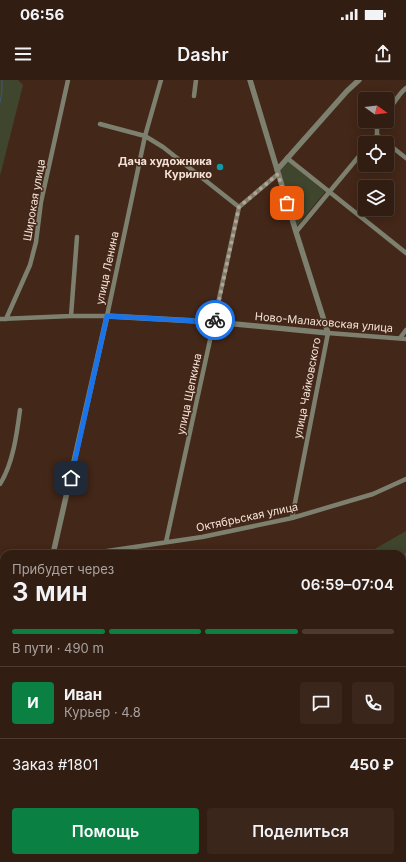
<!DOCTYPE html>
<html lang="ru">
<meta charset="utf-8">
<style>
:root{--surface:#321d12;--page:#3a261b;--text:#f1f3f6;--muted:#a8a29f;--line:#4d3b32;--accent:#0b8043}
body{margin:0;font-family:Inter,sans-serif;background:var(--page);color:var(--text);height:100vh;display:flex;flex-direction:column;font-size:15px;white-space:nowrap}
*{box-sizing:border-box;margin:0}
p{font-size:13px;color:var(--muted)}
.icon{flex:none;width:22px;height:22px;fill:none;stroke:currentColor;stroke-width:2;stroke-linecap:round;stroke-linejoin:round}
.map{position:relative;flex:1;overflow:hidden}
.sheet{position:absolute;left:0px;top:470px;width:406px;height:312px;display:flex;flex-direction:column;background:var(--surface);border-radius:12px 12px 0 0;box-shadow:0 2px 10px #0003,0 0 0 1px var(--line)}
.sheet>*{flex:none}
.needle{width:26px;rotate:104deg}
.controls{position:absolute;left:358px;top:12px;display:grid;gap:8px}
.controls a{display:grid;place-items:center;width:36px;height:36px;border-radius:4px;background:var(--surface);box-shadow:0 2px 10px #0003,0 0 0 1px var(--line);font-size:20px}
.pin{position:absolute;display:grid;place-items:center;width:34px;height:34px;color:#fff;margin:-17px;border-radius:8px;box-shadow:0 2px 6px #0006}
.courier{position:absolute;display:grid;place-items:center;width:40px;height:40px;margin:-20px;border:3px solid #1a73e8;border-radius:50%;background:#fff;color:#222;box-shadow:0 1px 5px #0007}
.summary em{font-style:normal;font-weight:600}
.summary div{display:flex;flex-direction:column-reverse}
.summary{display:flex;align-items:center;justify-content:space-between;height:68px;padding:0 12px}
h1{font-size:26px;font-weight:600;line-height:30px}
.bar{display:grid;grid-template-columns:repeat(4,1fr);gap:6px 4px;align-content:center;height:48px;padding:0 12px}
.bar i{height:5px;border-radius:3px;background:var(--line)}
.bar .active{background:var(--accent)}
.bar p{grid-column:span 4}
.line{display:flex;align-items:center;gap:10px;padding:0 12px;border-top:1px solid var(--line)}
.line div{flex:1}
.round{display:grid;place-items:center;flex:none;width:42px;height:42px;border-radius:4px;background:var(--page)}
.cta{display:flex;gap:8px;margin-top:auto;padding:8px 12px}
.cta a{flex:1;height:46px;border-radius:4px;background:var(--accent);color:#fff;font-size:16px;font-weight:600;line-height:46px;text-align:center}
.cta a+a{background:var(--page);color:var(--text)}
.status{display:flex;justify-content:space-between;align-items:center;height:28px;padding:0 20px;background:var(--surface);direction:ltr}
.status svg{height:11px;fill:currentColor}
header{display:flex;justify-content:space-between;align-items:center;height:52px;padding:0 12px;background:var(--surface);font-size:18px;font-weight:600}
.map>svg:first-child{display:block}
.industrial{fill:#453032}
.green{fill:#3f462d}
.water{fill:#405777}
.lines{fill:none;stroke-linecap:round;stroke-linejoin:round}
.stream{stroke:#405777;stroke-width:1}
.minor{stroke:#7d806e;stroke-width:4.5}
.tertiary{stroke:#7d806e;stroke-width:5.5}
.secondary{stroke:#a9ad91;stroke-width:6}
.done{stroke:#b6a195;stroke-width:4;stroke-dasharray:0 7.2}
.route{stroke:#1a73e8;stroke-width:5}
.culture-dot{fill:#0f9aa8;stroke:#432718;stroke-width:1.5}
.labels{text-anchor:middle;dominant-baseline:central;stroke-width:3;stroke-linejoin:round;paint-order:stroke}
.poi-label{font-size:11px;font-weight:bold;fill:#f4e2d8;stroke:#432718;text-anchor:end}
.street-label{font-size:11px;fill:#f4e2d8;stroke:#432718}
</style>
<div class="status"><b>06:56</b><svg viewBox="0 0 49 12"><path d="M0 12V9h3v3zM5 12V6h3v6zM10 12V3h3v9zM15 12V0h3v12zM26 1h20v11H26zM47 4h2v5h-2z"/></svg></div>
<header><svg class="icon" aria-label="menu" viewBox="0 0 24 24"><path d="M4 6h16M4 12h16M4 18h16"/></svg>Dashr<svg class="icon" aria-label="share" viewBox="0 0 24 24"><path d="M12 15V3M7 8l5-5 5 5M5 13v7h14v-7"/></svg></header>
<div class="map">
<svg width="406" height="782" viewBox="0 0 406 782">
<rect width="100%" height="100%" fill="#432718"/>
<path class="industrial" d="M 403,734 L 406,734 L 406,782 L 404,782 L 402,774 L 403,760 L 405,758 Z"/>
<path class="green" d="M 0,0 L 18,0 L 23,5 L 0,96 Z
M 288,81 L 325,112 L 296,147 L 280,91 Z
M 406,451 L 406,527 L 402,528 L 402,474 L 366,474 Z
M 0,602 L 4,603 L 4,643 L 0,643 Z
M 141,778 L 178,778 L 184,782 L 144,782 Z"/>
<path class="water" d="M 406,473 L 406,522 L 402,524 L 402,475 Z"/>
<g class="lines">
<path class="stream" d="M 0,23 L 2,11 L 2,0
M 0,629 L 4,631
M 145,778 L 149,782"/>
<path class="minor" d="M 194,16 L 196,0
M 387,31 C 395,24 397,15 406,8
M 100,44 L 145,56 L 163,67 L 239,127
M 377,55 L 406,78
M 370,63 L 377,55 L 377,41
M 287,78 L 406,173
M 296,152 L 365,69
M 71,236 L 77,157
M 0,239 L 71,236 L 107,236 L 145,56 L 161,0
M 6,239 L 30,185 L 36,162 L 41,122 L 68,0
M 400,258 L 406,250
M 0,404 C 13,384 17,353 20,330
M 292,438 L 328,253 L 406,259
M 166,462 L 239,127 L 278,94
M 87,474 L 202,457 L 292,438 L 373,414 L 406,399
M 0,488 L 4,488
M 0,561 L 4,564
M 402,628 L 406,628
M 98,778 L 100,782
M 40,782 L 47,778
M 356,782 L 358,778"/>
<path class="tertiary" d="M 277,90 L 347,11 L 359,0
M 53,474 L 107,236 L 214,242 L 328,253 L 296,152 L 250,0"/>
<path class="secondary" d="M 0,647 L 4,647
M 251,778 L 257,782"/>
</g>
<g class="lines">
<path class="done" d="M 215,240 L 239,127 L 278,94 L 287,123"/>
<path class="route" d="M 71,398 L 107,236 L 214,242 L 215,240"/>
</g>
<circle class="culture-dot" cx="220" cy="87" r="4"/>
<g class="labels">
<g class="poi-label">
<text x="212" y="81">Дача художника<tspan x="212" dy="13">Курилко</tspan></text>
</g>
<g class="street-label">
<text transform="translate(34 120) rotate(-80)">Широкая улица</text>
<text transform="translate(107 188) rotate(-78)">улица Ленина</text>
<text transform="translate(324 242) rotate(5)">Ново-Малаховская улица</text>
<text transform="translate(307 308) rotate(-79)">улица Чайковского</text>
<text transform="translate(189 314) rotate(-78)">улица Щепкина</text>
<text transform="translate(247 437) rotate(-12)">Октябрьская улица</text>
</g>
</g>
</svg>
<div class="controls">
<a><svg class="needle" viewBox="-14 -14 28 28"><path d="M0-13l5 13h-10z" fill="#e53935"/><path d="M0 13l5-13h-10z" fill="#a8a29f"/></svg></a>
<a><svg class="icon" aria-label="locate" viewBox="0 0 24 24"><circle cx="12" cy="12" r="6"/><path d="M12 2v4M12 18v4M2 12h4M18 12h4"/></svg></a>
<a><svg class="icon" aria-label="layers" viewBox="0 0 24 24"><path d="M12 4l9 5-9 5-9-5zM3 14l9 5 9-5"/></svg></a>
</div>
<div class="pin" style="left:287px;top:123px;background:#ea580c"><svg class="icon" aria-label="bag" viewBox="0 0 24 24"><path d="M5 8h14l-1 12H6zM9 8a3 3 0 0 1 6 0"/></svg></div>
<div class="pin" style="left:71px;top:398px;background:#1f2937"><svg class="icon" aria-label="home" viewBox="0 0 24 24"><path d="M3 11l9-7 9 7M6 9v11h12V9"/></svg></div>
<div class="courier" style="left:215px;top:240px"><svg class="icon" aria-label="bike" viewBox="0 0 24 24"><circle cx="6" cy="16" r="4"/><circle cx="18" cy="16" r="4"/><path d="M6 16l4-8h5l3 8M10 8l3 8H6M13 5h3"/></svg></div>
<section class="sheet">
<div class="summary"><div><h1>3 мин</h1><p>Прибудет через</p></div><em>06:59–07:04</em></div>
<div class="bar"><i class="active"></i><i class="active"></i><i class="active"></i><i></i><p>В пути · 490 m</p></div>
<div class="line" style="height:72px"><b class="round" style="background:var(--accent);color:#fff">И</b><div><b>Иван</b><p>Курьер · 4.8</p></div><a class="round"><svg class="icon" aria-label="chat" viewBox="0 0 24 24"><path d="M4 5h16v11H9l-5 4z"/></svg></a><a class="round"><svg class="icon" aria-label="phone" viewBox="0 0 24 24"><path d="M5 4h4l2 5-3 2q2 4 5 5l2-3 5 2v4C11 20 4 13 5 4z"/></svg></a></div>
<div class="line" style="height:52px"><div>Заказ #1801</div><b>450 ₽</b></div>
<div class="cta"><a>Помощь</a><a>Поделиться</a></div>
</section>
</div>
